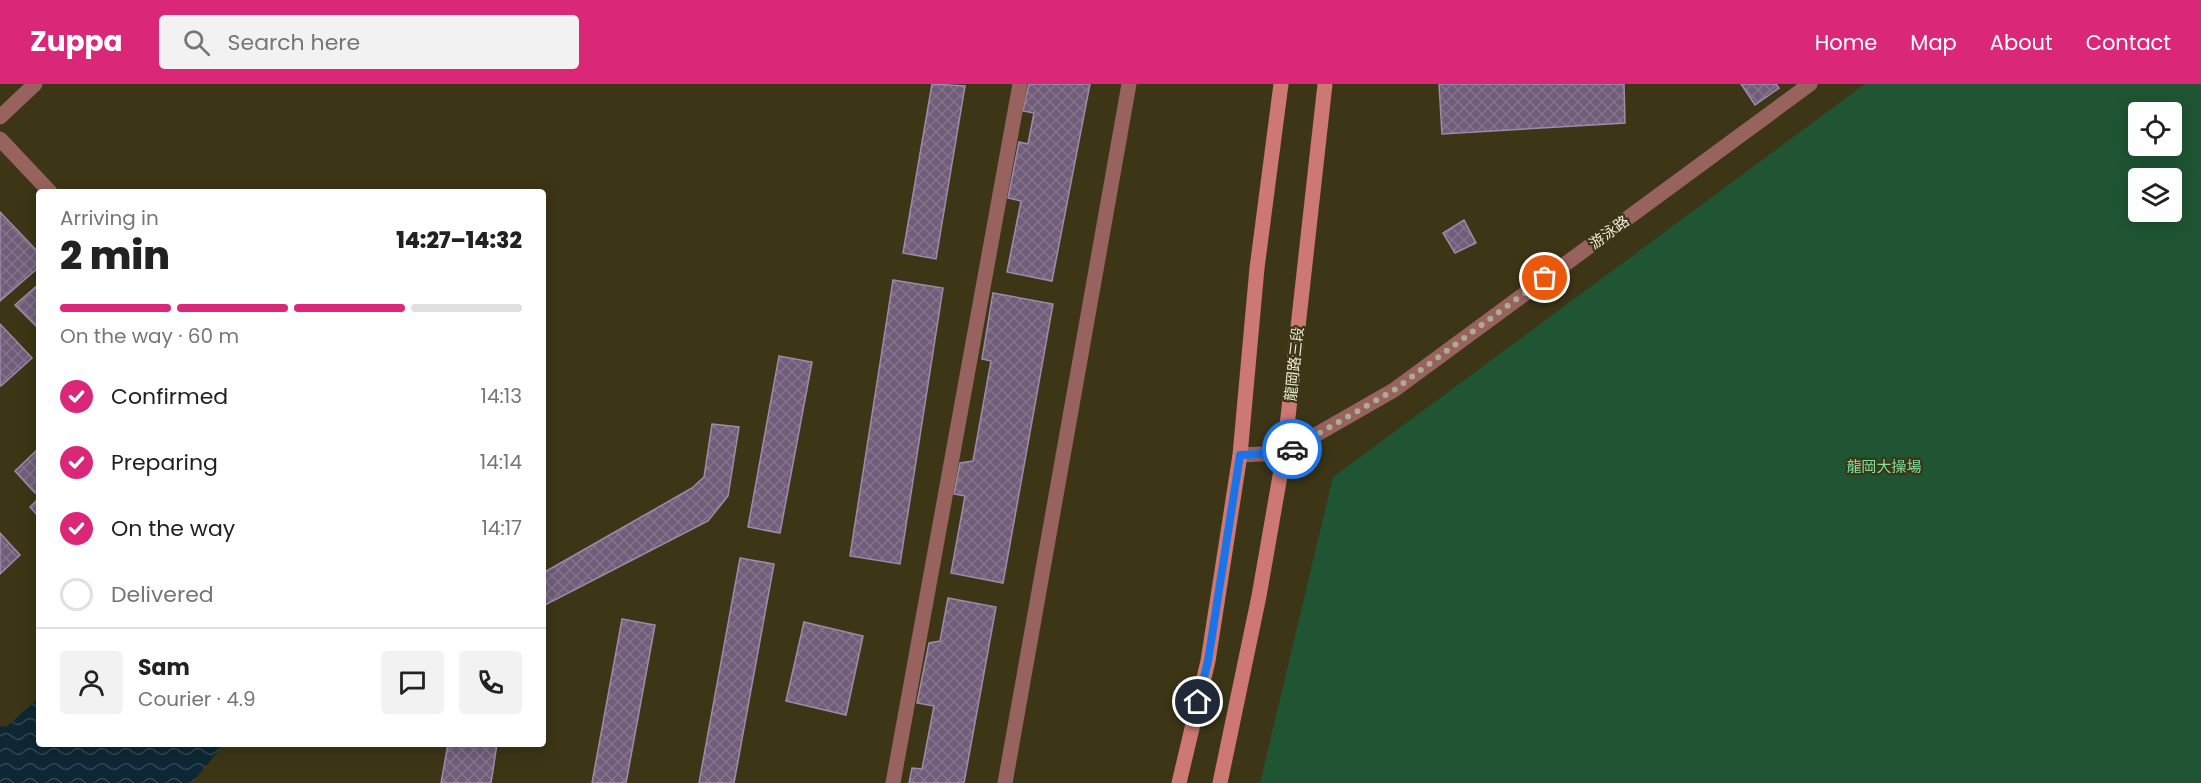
<!DOCTYPE html>
<meta charset="utf-8">
<style>
:root{--surface:#fff;--page:#f2f2f2;--text:#222;--muted:#767676;--line:#e0e0e0;--accent:#db2777}
body{margin:0;font-family:Poppins,"Noto Sans TC",sans-serif;background:var(--page);color:var(--text);height:100vh;display:flex;flex-direction:column;font-size:22px;white-space:nowrap}
*{box-sizing:border-box;margin:0}
p{font-size:20px;color:var(--muted)}
.icon{flex:none;width:33px;height:33px;fill:none;stroke:currentColor;stroke-width:2;stroke-linecap:round;stroke-linejoin:round}
.map{position:relative;flex:1;overflow:hidden}
.details{position:absolute;left:36px;top:105px;width:510px;height:558px;display:flex;flex-direction:column;background:var(--surface);border-radius:6px;box-shadow:0 3px 15px #0003}
.details>*{flex:none}
.tools{position:absolute;left:2128px;top:18px;display:grid;gap:12px}
.tools a{display:grid;place-items:center;width:54px;height:54px;border-radius:6px;background:var(--surface);box-shadow:0 3px 15px #0003;font-size:30px}
.pin{position:absolute;display:grid;place-items:center;width:51px;height:51px;color:#fff;margin:-26px;border:3px solid #fff;border-radius:50%;box-shadow:0 2px 6px #0007}
.courier{position:absolute;display:grid;place-items:center;width:60px;height:60px;margin:-30px;border:4px solid #1a73e8;border-radius:50%;background:#fff;color:#222;box-shadow:0 2px 8px #0007}
.summary em{font-style:normal;font-weight:800}
.summary div{display:flex;flex-direction:column-reverse}
.summary{display:flex;align-items:center;justify-content:space-between;height:102px;padding:0 24px}
h1{font-size:39px;font-weight:800;line-height:45px}
.bar{display:grid;grid-template-columns:repeat(4,1fr);gap:9px 6px;align-content:center;height:72px;padding:0 24px}
.bar i{height:8px;border-radius:4px;background:var(--line)}
.bar .selected{background:var(--accent)}
.bar p{grid-column:span 4}
.line{display:flex;align-items:center;gap:15px;padding:0 24px;border-top:2px solid var(--line)}
.line div{flex:1}
.round{display:grid;place-items:center;flex:none;width:63px;height:63px;border-radius:6px;background:var(--page)}
ol{padding:0 24px;list-style:none}
li{display:flex;align-items:center;gap:18px;height:66px}
li p{margin-inline-start:auto}
li .icon{padding:6px;border-radius:50%;background:var(--accent);color:#fff;stroke-width:4}
li:last-child{color:var(--muted)}
li i{width:33px;height:33px;border:3px solid var(--line);border-radius:50%}
header{display:flex;align-items:center;gap:36px;box-sizing:border-box;height:84px;padding:0 30px;background:var(--accent);color:#fff}
header strong{font-size:28px}
nav{display:flex;gap:33px;margin-inline-start:auto;font-size:21px}
.search{width:420px;height:54px;background:var(--page);display:flex;align-items:center;gap:15px;box-sizing:border-box;padding:0 21px;border-radius:6px;color:var(--muted);font-size:22px}
.map>svg:first-child{display:block}
.green{fill:#1f5533;fill-rule:evenodd}
.water{fill:url(#water-waves)}
.building{fill:url(#building-cross-hatch);stroke:#a08baa;stroke-width:1.5}
.lines{fill:none;stroke-linecap:round;stroke-linejoin:round}
.service{stroke:#98625e;stroke-width:15}
.minor{stroke:#98625e;stroke-width:15}
.secondary{stroke:#ce7874;stroke-width:15}
.done{stroke:#aeab93;stroke-width:6;stroke-dasharray:0 10.8}
.route{stroke:#1a73e8;stroke-width:8}
.labels{text-anchor:middle;dominant-baseline:central;stroke-width:4.5;stroke-linejoin:round;paint-order:stroke}
.street-label{font-size:15px;fill:#ecead7;stroke:#3c3616}
.park-label{font-size:15px;fill:#80e09f;stroke:#3c3616}
</style>
<header>
<strong>Zuppa</strong>
<div class="search"><svg class="icon" aria-label="search" viewBox="0 0 24 24"><circle cx="10" cy="10" r="6"/><path d="M15 15l6 6"/></svg>Search here</div>
<nav><a>Home</a><a>Map</a><a>About</a><a>Contact</a></nav>
</header>
<div class="map">
<svg width="2201" height="699" viewBox="0 0 2201 699">
<defs>
<pattern id="water-waves" width="16" height="10" patternUnits="userSpaceOnUse" patternTransform="scale(1.5)"><rect width="16" height="10" fill="#0d2834"/><path d="M0 5q4-4 8 0t8 0" fill="none" stroke="#304751"/></pattern>
<pattern id="building-cross-hatch" width="8" height="8" patternUnits="userSpaceOnUse" patternTransform="scale(1.5)"><rect width="8" height="8" fill="#705d79"/><path d="M0 0l8 8M0 8l8-8" fill="none" stroke="#85748b"/></pattern>
</defs>
<rect width="100%" height="100%" fill="#3c3616"/>
<path class="green" d="M 1865,0 L 2201,0 L 2201,699 L 1260,699 L 1333,393 ZM 2139,28 L 2172,28 L 2172,62 L 2139,62 ZM 2139,94 L 2172,94 L 2172,128 L 2139,128 Z"/>
<path class="water" d="M 39,614 L 39,660 L 224,660 L 192,699 L 0,699 L 0,642 L 6,643 Z"/>
<path class="building" d="M 932,0 L 965,2 L 936,175 L 903,169 Z
M 1029,0 L 1090,0 L 1052,197 L 1007,188 L 1021,117 L 1008,114 L 1019,58 L 1028,60 L 1034,29 L 1023,27 Z
M 1439,0 L 1624,0 L 1625,39 L 1442,50 Z
M 1741,0 L 1776,0 L 1779,4 L 1755,21 Z
M 0,128 L 39,169 L 39,183 L 0,217 Z
M 1464,136 L 1476,159 L 1455,169 L 1443,149 Z
M 893,196 L 943,204 L 900,480 L 850,472 Z
M 39,200 L 39,245 L 15,221 Z
M 993,209 L 1053,220 L 1003,499 L 951,489 L 965,412 L 954,410 L 960,379 L 973,377 L 991,277 L 982,275 Z
M 0,240 L 32,274 L 1,302 L 0,301 Z
M 779,272 L 812,278 L 780,449 L 748,443 Z
M 712,340 L 739,343 L 728,412 L 708,437 L 543,522 L 543,489 L 692,404 L 704,393 Z
M 39,364 L 39,406 L 35,409 L 15,387 Z
M 39,414 L 39,433 L 30,423 Z
M 0,449 L 20,471 L 0,490 Z
M 740,474 L 774,480 L 734,699 L 699,699 Z
M 948,514 L 996,523 L 964,699 L 909,699 L 912,684 L 922,685 L 934,622 L 917,619 L 929,559 L 940,557 Z
M 622,535 L 655,541 L 626,699 L 592,699 Z
M 804,538 L 863,552 L 846,631 L 786,617 Z
M 448,660 L 497,660 L 491,699 L 441,699 Z"/>
<g class="lines">
<path class="service" d="M 0,33 L 35,0
M 0,55 L 50,108
M 1240,371 L 1284,369
M 893,699 L 1020,0
M 1005,699 L 1129,0"/>
<path class="minor" d="M 1284,369 L 1394,306 L 1810,0"/>
<path class="secondary" d="M 1179,699 L 1208,577 L 1240,371 L 1257,184 L 1281,0
M 1220,699 L 1259,512 L 1284,369 L 1325,0"/>
</g>
<g class="lines">
<path class="done" d="M 1292,365 L 1394,306 L 1545,194"/>
<path class="route" d="M 1198,618 L 1208,577 L 1240,371 L 1284,369 L 1292,365"/>
</g>
<g class="labels">
<g class="street-label">
<text transform="translate(1609 148) rotate(-36)">游泳路</text>
<text transform="translate(1294 280) rotate(-84)">龍岡路三段</text>
</g>
<g class="park-label">
<text x="1884" y="382">龍岡大操場</text>
</g>
</g>
</svg>
<div class="tools">
<a><svg class="icon" aria-label="locate" viewBox="0 0 24 24"><circle cx="12" cy="12" r="6"/><path d="M12 2v4M12 18v4M2 12h4M18 12h4"/></svg></a>
<a><svg class="icon" aria-label="layers" viewBox="0 0 24 24"><path d="M12 4l9 5-9 5-9-5zM3 14l9 5 9-5"/></svg></a>
</div>
<div class="pin" style="left:1545px;top:194px;background:#ea580c"><svg class="icon" aria-label="bag" viewBox="0 0 24 24"><path d="M5 8h14l-1 12H6zM9 8a3 3 0 0 1 6 0"/></svg></div>
<div class="pin" style="left:1198px;top:618px;background:#1f2937"><svg class="icon" aria-label="home" viewBox="0 0 24 24"><path d="M3 11l9-7 9 7M6 9v11h12V9"/></svg></div>
<div class="courier" style="left:1292px;top:365px"><svg class="icon" aria-label="car" viewBox="0 0 24 24"><path d="M5 17H2v-5l4-1 3-4h7l3 4 3 1v5h-3M9 17h6M6 11h13"/><circle cx="7" cy="17" r="2"/><circle cx="17" cy="17" r="2"/></svg></div>
<section class="details">
<div class="summary"><div><h1>2 min</h1><p>Arriving in</p></div><em>14:27–14:32</em></div>
<div class="bar"><i class="selected"></i><i class="selected"></i><i class="selected"></i><i></i><p>On the way · 60 m</p></div>
<ol>
<li><svg class="icon" aria-label="check" viewBox="0 0 24 24"><path d="M5 12l5 5 9-10"/></svg>Confirmed<p>14:13</p></li>
<li><svg class="icon" aria-label="check" viewBox="0 0 24 24"><path d="M5 12l5 5 9-10"/></svg>Preparing<p>14:14</p></li>
<li><svg class="icon" aria-label="check" viewBox="0 0 24 24"><path d="M5 12l5 5 9-10"/></svg>On the way<p>14:17</p></li>
<li><i></i>Delivered</li>
</ol>
<div class="line" style="height:108px"><a class="round"><svg class="icon" aria-label="person" viewBox="0 0 24 24"><circle cx="12" cy="8" r="4"/><path d="M4 21q1-7 8-7t8 7"/></svg></a><div><b>Sam</b><p>Courier · 4.9</p></div><a class="round"><svg class="icon" aria-label="chat" viewBox="0 0 24 24"><path d="M4 5h16v11H9l-5 4z"/></svg></a><a class="round"><svg class="icon" aria-label="phone" viewBox="0 0 24 24"><path d="M5 4h4l2 5-3 2q2 4 5 5l2-3 5 2v4C11 20 4 13 5 4z"/></svg></a></div>
</section>
</div>
